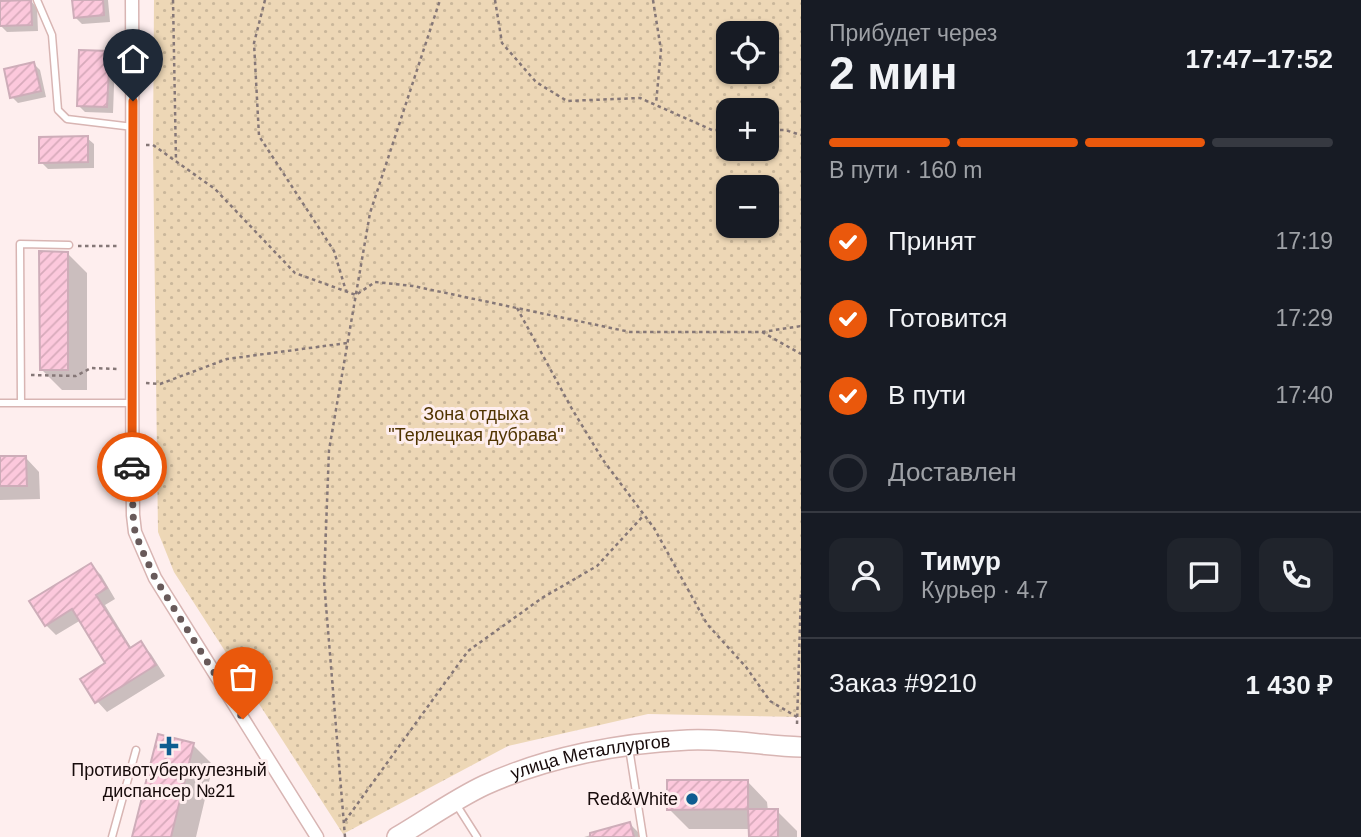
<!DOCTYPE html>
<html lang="ru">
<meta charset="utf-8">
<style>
:root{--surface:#171b24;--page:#20242c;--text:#f1f3f6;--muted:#9ea1a6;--line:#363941;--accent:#ea580c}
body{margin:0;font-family:Helvetica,sans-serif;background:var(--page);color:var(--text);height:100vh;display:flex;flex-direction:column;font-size:26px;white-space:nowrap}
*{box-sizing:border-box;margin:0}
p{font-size:23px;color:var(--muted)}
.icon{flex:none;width:38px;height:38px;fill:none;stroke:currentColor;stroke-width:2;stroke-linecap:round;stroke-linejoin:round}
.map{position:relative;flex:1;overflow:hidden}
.drawer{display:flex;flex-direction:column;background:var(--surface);width:560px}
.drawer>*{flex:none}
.fabs{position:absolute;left:716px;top:21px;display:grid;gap:14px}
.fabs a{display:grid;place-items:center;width:63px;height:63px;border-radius:14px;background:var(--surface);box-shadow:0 2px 5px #0004;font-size:35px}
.pin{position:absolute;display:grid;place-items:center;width:60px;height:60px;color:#fff;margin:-72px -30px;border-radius:50% 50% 50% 0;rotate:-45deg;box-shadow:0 0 7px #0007}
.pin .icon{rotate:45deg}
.courier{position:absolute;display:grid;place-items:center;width:70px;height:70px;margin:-35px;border:5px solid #ea580c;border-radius:50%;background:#fff;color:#222;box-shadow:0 2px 9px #0007}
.overview em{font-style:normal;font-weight:700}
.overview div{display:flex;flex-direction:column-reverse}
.overview{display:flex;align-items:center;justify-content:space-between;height:119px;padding:0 28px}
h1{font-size:46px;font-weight:700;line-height:52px}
.bar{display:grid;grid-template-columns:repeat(4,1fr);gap:10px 7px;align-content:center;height:84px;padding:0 28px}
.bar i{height:9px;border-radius:5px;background:var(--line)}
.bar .current{background:var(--accent)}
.bar p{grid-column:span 4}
.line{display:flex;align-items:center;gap:18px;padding:0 28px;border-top:2px solid var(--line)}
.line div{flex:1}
.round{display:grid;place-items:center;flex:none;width:74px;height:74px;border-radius:14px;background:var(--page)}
ol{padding:0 28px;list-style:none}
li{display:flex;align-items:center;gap:21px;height:77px}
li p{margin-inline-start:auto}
li .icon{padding:7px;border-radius:50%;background:var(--accent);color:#fff;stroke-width:4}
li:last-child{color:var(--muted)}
li i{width:38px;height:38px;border:4px solid var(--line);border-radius:50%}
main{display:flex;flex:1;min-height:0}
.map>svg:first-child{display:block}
.park{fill:url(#park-dots);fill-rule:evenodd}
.shadow{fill:#0003}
.building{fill:url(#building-hatch);stroke:#ceadb9;stroke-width:2}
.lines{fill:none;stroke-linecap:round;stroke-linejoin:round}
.lane-casing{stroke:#d8b5b3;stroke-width:9}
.street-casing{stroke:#d8b5b3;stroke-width:15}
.secondary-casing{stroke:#d8b5b3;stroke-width:22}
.path{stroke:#857777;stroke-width:2.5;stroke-dasharray:3.5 3.5;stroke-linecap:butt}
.lane{stroke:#fff;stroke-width:6}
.street{stroke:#fff;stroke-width:12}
.secondary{stroke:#fff;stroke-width:19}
.done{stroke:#685a5a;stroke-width:7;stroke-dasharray:0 12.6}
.route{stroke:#ea580c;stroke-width:9}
.poi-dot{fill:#0e5d90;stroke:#feeeee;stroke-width:2.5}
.labels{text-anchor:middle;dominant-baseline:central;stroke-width:6;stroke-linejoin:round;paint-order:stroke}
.park-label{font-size:18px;fill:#503400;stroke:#feeeee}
.street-label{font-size:18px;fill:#170b0b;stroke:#feeeee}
.poi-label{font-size:18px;fill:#170b0b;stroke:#feeeee}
</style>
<main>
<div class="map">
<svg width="801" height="837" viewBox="0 0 801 837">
<defs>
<pattern id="park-dots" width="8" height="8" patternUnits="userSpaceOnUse" patternTransform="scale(1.75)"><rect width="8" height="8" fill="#edd7b6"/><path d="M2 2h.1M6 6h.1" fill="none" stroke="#cab79b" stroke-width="1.8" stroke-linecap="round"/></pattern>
<pattern id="building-hatch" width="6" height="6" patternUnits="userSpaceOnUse" patternTransform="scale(1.75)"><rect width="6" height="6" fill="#fcc8dc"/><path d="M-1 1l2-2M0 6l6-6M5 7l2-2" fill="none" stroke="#d7aabb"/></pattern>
</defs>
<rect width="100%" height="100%" fill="#feeeee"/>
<path class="park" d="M 154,0 L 801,0 L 801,717 L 648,714 L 508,746 L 343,834 L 174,572 L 158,532 L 153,145 ZM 728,33 L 766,33 L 766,72 L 728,72 ZM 728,110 L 766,110 L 766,149 L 728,149 ZM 728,187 L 766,187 L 766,226 L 728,226 Z"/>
<path class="shadow" d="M 74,0 L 108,0 L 110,22 L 82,24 L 76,18 Z
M 31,1 L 37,8 L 38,31 L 7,32 L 0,25 L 0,3 Z
M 109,52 L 115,59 L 113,113 L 85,112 L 78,105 Z
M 34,64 L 40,70 L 46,97 L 18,103 L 12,97 Z
M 87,138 L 94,144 L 94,168 L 48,169 L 41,162 Z
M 67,253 L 87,273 L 87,390 L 62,390 L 41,369 Z
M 0,458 L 26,458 L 39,472 L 40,499 L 0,500 Z
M 91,565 L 101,575 L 115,599 L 105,605 L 132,649 L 140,643 L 151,654 L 165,676 L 107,712 L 97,701 L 108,663 L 81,620 L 56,635 L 46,625 Z
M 193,745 L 213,765 L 196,837 L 134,837 Z
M 747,781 L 767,802 L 768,811 L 777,811 L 797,831 L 797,837 L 750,837 L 750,829 L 689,829 L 669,809 Z
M 630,824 L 643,837 L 584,837 Z"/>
<path class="building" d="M 31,0 L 32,25 L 0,26 L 0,1 Z
M 72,0 L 103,0 L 104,15 L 74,18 Z
M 79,50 L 110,51 L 107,107 L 77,106 Z
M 34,62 L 41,91 L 10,98 L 4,69 Z
M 88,136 L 88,162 L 39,163 L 39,137 Z
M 39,251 L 68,252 L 68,370 L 40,370 Z
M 0,456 L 26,456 L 27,486 L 0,486 Z
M 91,563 L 107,588 L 96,595 L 130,648 L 141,641 L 156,665 L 95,703 L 80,679 L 105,663 L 72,609 L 45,626 L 29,601 Z
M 158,734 L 194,743 L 171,837 L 132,837 Z
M 667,780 L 748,780 L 748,809 L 667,810 Z
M 748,809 L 778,809 L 778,837 L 749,837 Z
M 630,822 L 634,837 L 590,837 L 590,833 Z"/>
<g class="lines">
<defs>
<path id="lane" d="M 37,0 L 52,35 L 58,110 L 67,119 L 133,127
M 0,403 L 132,403
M 21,403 L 20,244 L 69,245
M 629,748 L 643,837
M 456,804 L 477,837
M 112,837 L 136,750"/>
<path id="street" d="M 132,0 C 133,172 131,343 133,515 L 135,532 L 155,578 L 317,837"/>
<g id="secondary">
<path id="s1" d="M 397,837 C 426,820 455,799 485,785 C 547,757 620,743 688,740 C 725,738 764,746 801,747"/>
</g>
</defs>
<use href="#lane" class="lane-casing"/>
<use href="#street" class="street-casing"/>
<use href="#secondary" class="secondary-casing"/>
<path class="path" d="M 173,0 L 176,161
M 265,0 L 254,43 L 259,136 L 334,251 L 346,291
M 495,0 L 502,43 L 536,82 L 567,101 L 640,98 L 712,130 L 728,130
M 653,0 L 661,50 L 656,104
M 766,130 L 785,130 L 801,135
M 146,145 L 153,145 L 215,189 L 295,273 L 356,295 L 375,282 L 413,286 L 630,332 L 762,332 L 801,326
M 78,246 L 120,246
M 517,308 L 572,409 L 603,460 L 654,528 L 707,624 L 746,667 L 770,701 L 797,717
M 762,332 L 801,354
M 31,375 L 76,376 L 91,368 L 117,369
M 146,383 L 160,384 L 227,359 L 347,343
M 797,724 L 801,591
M 345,821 L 468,651 L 542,598 L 597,566 L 644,515
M 345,837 L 324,581 L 329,450 L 370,213 L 440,0"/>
<use href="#lane" class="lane"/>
<use href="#street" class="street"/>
<use href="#secondary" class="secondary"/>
</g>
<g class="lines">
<path class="done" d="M 132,467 L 133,515 L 135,532 L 142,550 L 155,578 L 243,719"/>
<path class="route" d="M 132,467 L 133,101"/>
</g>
<g class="poi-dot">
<path d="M165.5 735.5h7v7h7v7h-7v7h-7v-7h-7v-7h7z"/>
<circle cx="692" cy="799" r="7"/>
</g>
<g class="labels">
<g class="park-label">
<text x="476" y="414">Зона отдыха<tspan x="476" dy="21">"Терлецкая дубрава"</tspan></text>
</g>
<g class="street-label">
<text stroke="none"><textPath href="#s1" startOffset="212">улица Металлургов</textPath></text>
</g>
<g class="poi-label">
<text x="169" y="770">Противотуберкулезный<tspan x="169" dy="21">диспансер №21</tspan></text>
<text x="678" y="799" text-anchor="end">Red&amp;White</text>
</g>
</g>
</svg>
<div class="fabs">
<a><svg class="icon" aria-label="locate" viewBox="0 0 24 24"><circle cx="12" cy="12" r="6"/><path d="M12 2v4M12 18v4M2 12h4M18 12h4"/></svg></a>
<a>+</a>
<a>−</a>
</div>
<div class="pin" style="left:243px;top:719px;background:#ea580c"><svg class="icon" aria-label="bag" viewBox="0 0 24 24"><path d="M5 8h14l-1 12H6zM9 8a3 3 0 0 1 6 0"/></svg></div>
<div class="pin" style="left:133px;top:101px;background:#1f2937"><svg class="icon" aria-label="home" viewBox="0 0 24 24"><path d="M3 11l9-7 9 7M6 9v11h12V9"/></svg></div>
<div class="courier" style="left:132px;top:467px"><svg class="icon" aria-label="car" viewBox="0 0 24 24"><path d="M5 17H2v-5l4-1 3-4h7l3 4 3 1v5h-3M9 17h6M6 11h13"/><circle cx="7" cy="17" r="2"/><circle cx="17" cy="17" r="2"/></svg></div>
</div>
<section class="drawer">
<div class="overview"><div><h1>2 мин</h1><p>Прибудет через</p></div><em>17:47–17:52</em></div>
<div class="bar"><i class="current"></i><i class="current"></i><i class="current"></i><i></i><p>В пути · 160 m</p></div>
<ol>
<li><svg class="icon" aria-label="check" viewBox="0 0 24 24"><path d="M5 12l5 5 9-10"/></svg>Принят<p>17:19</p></li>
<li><svg class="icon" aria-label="check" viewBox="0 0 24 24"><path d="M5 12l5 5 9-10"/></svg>Готовится<p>17:29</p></li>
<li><svg class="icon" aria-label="check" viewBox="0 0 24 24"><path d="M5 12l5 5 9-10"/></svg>В пути<p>17:40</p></li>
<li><i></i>Доставлен</li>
</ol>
<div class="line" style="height:126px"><a class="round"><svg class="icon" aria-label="person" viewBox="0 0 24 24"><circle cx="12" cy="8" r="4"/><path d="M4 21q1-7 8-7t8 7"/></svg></a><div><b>Тимур</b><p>Курьер · 4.7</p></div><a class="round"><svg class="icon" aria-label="chat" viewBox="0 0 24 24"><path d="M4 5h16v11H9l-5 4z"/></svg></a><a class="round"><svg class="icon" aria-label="phone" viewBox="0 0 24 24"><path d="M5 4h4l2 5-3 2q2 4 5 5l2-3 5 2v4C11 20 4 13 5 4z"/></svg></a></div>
<div class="line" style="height:91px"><div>Заказ #9210</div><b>1 430 ₽</b></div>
</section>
</main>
